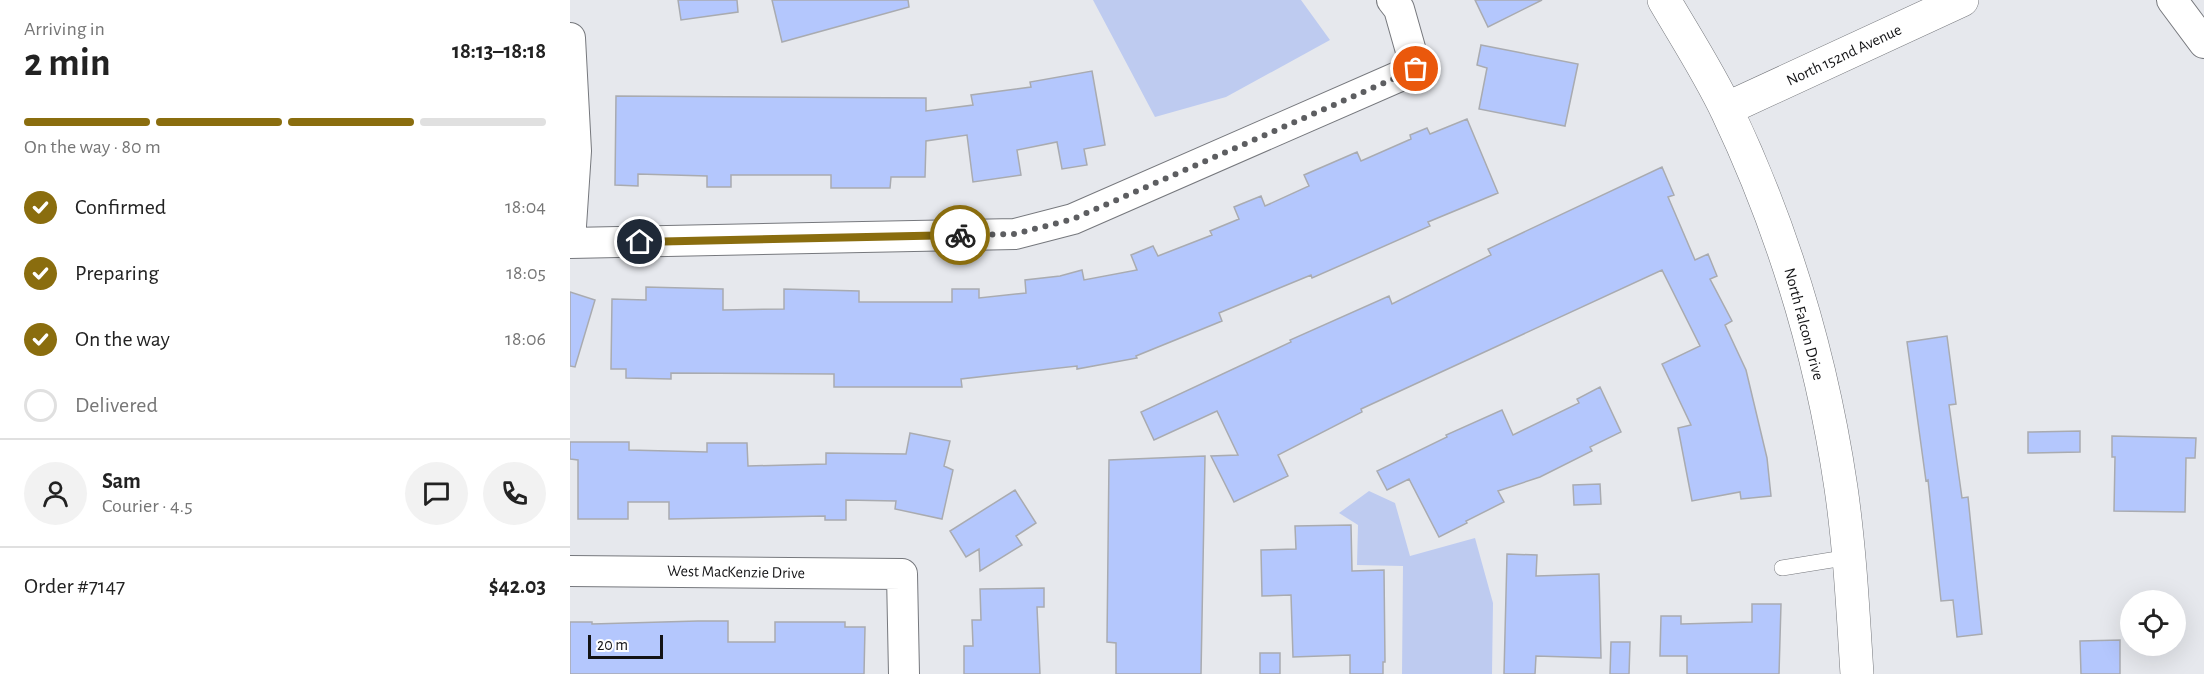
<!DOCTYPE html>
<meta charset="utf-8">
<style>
:root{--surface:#fff;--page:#f2f2f2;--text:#222;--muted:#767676;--line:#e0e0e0;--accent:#8a6d0e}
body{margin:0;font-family:"Alegreya Sans",sans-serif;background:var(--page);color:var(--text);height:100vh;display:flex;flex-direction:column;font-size:22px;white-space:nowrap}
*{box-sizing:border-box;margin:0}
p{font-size:20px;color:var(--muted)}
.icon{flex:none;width:33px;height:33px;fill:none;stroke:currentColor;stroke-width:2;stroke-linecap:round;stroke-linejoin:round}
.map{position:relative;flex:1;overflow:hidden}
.details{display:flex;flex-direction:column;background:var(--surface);width:570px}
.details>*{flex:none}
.controls{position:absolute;left:1550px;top:590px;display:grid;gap:12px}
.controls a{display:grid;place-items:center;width:66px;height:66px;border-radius:50%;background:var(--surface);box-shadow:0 6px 24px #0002;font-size:30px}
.scale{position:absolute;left:18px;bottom:15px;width:75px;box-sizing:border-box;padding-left:6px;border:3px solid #131315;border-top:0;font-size:16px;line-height:21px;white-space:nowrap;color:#131315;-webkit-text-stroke:4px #fff;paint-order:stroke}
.pin{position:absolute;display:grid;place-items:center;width:51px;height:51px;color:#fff;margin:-26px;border:3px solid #fff;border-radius:50%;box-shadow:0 2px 6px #0007}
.courier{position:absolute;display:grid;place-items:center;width:60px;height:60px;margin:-30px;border:4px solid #8a6d0e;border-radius:50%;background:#fff;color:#222;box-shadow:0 2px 8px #0007}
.summary em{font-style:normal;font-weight:700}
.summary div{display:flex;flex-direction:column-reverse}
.summary{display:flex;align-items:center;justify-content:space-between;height:102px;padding:0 24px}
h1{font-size:39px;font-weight:700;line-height:45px}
.bar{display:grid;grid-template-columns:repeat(4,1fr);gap:9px 6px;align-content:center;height:72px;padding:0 24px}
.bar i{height:8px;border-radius:4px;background:var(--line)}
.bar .active{background:var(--accent)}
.bar p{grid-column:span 4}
.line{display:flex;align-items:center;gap:15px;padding:0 24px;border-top:2px solid var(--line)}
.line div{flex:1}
.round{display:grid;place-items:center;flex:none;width:63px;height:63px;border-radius:32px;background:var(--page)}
ol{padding:0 24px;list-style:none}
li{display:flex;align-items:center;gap:18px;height:66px}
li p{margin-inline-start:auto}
li .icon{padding:6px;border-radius:50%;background:var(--accent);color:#fff;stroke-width:4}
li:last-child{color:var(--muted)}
li i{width:33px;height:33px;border:3px solid var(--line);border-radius:50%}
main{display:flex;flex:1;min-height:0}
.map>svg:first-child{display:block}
.green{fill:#becbf0}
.building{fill:#b4c7fd;stroke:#a9abb0;stroke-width:1.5}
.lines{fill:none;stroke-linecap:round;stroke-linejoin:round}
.service-casing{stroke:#76787d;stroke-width:16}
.minor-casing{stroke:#76787d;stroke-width:32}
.tertiary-casing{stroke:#76787d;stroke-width:34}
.service{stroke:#fff;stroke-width:15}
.minor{stroke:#fff;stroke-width:30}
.tertiary{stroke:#fff;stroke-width:33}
.done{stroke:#5d5e61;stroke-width:6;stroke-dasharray:0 10.8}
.route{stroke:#8a6d0e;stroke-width:8}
.labels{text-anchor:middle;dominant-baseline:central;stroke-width:4.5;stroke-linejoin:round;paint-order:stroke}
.street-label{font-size:16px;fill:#131315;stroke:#fff}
</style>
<main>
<section class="details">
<div class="summary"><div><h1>2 min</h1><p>Arriving in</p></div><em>18:13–18:18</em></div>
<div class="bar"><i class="active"></i><i class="active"></i><i class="active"></i><i></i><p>On the way · 80 m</p></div>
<ol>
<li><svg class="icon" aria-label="check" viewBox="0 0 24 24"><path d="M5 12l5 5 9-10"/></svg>Confirmed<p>18:04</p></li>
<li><svg class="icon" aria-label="check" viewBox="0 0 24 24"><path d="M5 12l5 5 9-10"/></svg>Preparing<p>18:05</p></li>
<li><svg class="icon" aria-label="check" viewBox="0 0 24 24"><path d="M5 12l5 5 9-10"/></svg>On the way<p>18:06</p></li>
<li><i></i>Delivered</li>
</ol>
<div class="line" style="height:108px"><a class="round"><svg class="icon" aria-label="person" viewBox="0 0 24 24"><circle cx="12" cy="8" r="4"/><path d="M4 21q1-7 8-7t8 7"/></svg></a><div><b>Sam</b><p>Courier · 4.5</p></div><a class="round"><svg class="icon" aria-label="chat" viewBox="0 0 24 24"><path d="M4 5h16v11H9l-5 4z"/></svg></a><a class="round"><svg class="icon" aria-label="phone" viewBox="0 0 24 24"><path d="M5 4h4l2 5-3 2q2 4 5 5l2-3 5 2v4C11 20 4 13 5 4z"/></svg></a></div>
<div class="line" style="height:78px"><div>Order #7147</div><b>$42.03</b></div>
</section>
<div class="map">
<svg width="1634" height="674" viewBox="0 0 1634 674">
<rect width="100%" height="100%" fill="#e6e8ed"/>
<path class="green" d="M 523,0 L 731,0 L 760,40 L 656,97 L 585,117 Z
M 799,491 L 825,503 L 840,556 L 905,538 L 923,603 L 922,674 L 832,674 L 833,566 L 787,565 L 788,525 L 769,513 Z"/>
<path class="building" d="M 108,0 L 167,0 L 168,12 L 111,20 Z
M 202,0 L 338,0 L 339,7 L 212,42 Z
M 905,0 L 972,0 L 918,27 Z
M 911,45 L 1008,64 L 995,126 L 909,109 L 917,68 L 907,65 Z
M 522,71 L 535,145 L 514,149 L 517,165 L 492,169 L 487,142 L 447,150 L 451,175 L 403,182 L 397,135 L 356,141 L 355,177 L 321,177 L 320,188 L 261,188 L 261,175 L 161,175 L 161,187 L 137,187 L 137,176 L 68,174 L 68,186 L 45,185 L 46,96 L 356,98 L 356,111 L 403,105 L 401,95 L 461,87 L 460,82 Z
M 897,119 L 928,193 L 858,222 L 860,226 L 742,278 L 741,275 L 649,313 L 652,321 L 566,356 L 567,358 L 507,369 L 507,366 L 391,379 L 392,387 L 264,387 L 264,374 L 101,373 L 101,379 L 56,378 L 56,369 L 41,369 L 42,299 L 76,300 L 76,287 L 153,289 L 153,310 L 214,309 L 214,289 L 289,291 L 289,302 L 382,302 L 382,289 L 409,289 L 409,298 L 456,293 L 455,280 L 490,276 L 512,270 L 514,280 L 567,270 L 561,255 L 583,246 L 588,256 L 642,235 L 640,231 L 669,219 L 664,207 L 691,196 L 695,206 L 739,186 L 734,175 L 787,152 L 791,161 L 841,139 L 840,135 L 857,128 L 860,134 Z
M 1092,167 L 1104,195 L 1098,197 L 1125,260 L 1138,254 L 1147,276 L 1140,279 L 1162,321 L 1155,325 L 1176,370 L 1197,458 L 1201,496 L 1171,499 L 1170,492 L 1122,501 L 1108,428 L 1121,425 L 1092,364 L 1130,346 L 1092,270 L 791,409 L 792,412 L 708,455 L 718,476 L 664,502 L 641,456 L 668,455 L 647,411 L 584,440 L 571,412 L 721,342 L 720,340 L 819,296 L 822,304 L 921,255 L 918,249 Z
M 0,292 L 25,300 L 5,367 L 0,366 Z
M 1377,336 L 1386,404 L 1379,405 L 1392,498 L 1398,497 L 1412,634 L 1387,637 L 1383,600 L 1371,601 L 1358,480 L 1356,481 L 1337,342 Z
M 1030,387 L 1051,432 L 1020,447 L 1022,451 L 970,477 L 928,491 L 934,502 L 896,521 L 897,523 L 869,537 L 839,479 L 817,490 L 807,471 L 877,437 L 876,435 L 932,410 L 943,435 L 1009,403 L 1007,399 Z
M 1510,431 L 1510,452 L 1458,453 L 1458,432 Z
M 340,433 L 380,441 L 374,466 L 383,470 L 372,519 L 325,509 L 326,501 L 276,500 L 276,520 L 255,520 L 255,516 L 99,519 L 99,502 L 58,502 L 58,519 L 8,519 L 8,460 L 0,459 L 0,442 L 59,442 L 59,450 L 137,452 L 137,443 L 177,443 L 178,466 L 256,464 L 256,453 L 336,454 Z
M 1542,436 L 1626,438 L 1625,458 L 1616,458 L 1615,512 L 1544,511 L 1545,457 L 1542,457 Z
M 635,456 L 631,674 L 546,674 L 546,643 L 537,642 L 539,460 Z
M 1030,484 L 1031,504 L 1004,505 L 1003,485 Z
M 445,490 L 466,523 L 446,536 L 452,545 L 410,571 L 409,549 L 396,557 L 380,531 Z
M 781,525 L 782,571 L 814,570 L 815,662 L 813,662 L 813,674 L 780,674 L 780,655 L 723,657 L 721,595 L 692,596 L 691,550 L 726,549 L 725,526 Z
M 937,554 L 967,555 L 966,576 L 1029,574 L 1031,658 L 966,656 L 965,674 L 934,674 Z
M 474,588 L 474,607 L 467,607 L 470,674 L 394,674 L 394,646 L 403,646 L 402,620 L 411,620 L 410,589 Z
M 1182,604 L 1211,604 L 1209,674 L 1117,674 L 1117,656 L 1090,656 L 1091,616 L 1111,616 L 1111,624 L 1182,622 Z
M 128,621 L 158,621 L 158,642 L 205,642 L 205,622 L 275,622 L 275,627 L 295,627 L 294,674 L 0,674 L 0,622 L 22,622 L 22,624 Z
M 1550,640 L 1550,674 L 1511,674 L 1510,641 Z
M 1041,642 L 1060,642 L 1059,674 L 1040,674 Z
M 690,653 L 710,653 L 710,674 L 690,674 Z"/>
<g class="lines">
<defs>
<path id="service" d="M 1212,568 L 1280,557"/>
<path id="minor" d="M 1602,0 L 1634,43
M 0,38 L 6,151 L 0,241
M 0,243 L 445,234 L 503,219 L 846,69 L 829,9 L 822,0
M 0,571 L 332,574 L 334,674"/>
<path id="tertiary" d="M 1094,0 C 1115,36 1139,73 1157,111 C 1213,229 1252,359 1271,488 C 1280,550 1283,612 1287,674
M 1156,109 L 1392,0"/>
</defs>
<use href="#service" class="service-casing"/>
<use href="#minor" class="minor-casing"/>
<use href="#tertiary" class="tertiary-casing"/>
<use href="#service" class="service"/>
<use href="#minor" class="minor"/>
<use href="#tertiary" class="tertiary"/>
</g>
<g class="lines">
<path class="done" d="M 390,235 L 445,234 L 503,219 L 846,69"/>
<path class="route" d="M 70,242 L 390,235"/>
</g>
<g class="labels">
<g class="street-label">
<text transform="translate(1274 55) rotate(-25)">North 152nd Avenue</text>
<text transform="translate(1234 324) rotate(75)">North Falcon Drive</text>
<text transform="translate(166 572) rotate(1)">West MacKenzie Drive</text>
</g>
</g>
</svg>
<div class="controls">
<a><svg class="icon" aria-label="locate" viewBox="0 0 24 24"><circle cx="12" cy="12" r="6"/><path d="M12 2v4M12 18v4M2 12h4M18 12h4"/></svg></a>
</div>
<div class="scale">20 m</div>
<div class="pin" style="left:846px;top:69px;background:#ea580c"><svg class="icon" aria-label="bag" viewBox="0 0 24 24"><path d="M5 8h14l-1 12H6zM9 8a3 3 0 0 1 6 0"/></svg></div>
<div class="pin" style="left:70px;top:242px;background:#1f2937"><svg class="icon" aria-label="home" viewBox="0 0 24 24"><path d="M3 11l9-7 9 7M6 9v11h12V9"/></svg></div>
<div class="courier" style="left:390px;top:235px"><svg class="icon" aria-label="bike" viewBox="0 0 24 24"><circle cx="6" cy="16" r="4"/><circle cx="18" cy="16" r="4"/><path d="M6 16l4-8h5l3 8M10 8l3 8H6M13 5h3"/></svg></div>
</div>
</main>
